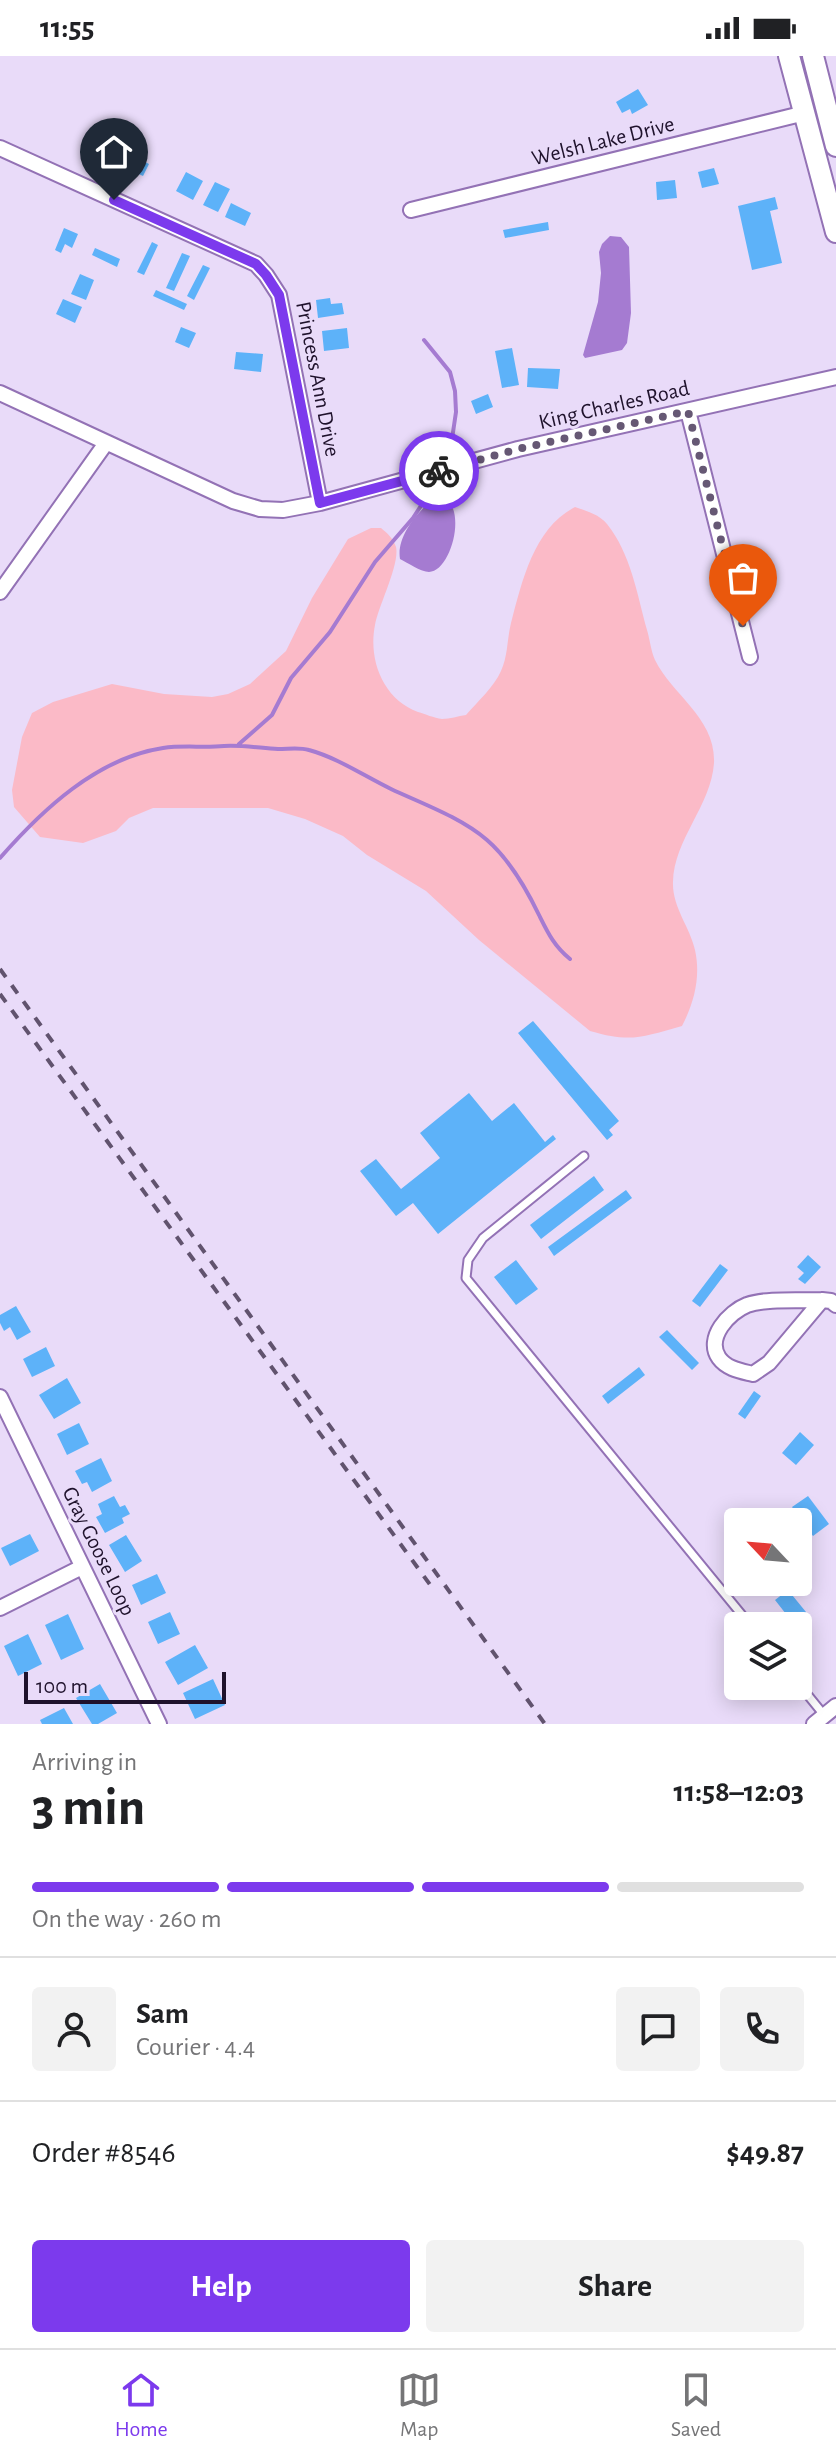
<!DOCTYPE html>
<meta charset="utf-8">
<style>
:root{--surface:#fff;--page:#f2f2f2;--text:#202124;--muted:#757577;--line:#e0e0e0;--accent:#7c3aed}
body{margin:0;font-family:"Alegreya Sans",sans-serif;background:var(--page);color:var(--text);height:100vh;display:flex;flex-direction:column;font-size:30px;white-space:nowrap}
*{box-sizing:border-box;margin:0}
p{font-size:26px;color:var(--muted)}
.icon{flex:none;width:44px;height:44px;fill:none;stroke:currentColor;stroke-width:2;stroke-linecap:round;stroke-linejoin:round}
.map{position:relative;height:1668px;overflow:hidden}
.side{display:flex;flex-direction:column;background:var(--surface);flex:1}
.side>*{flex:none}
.needle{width:52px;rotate:296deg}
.buttons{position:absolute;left:724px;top:1452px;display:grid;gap:16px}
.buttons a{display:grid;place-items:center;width:88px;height:88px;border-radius:8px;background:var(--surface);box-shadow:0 4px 20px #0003;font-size:40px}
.scale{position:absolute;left:24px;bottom:20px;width:202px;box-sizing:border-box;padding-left:8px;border:4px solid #1f122c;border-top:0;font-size:22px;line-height:28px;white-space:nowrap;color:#1f122c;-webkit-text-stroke:6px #e9dbf9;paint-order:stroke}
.pin{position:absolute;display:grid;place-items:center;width:68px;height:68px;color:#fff;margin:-82px -34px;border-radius:50% 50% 50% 0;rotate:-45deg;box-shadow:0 0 8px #0007}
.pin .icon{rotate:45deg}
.courier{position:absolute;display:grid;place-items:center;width:80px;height:80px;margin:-40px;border:6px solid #7c3aed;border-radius:50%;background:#fff;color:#222;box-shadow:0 2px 10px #0007}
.overview em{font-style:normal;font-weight:700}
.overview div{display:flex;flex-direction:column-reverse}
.overview{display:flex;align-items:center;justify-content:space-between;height:136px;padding:0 32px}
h1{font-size:52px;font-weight:700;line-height:60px}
.bar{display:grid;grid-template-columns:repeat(4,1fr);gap:12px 8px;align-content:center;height:96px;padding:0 32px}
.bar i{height:10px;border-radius:6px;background:var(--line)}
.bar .on{background:var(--accent)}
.bar p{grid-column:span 4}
.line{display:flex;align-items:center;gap:20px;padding:0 32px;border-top:2px solid var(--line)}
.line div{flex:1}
.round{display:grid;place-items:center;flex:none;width:84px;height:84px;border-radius:8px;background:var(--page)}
.primary-button{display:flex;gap:16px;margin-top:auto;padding:16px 32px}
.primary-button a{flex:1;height:92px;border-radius:8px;background:var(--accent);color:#fff;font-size:32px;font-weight:700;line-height:92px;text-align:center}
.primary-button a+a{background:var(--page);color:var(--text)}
.status{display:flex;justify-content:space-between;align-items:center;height:56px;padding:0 40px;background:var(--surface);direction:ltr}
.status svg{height:22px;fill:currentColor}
.menu{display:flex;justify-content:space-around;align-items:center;height:112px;border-top:2px solid var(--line);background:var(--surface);font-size:22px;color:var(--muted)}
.menu a{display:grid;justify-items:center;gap:4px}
.menu .on{color:var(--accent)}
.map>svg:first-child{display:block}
.green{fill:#fbbac7}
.water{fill:#a57bd1}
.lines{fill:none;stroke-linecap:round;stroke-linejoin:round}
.stream{stroke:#a57bd1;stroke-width:4}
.building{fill:#5db2f9}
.service-casing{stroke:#9372b5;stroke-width:11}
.minor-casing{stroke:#9372b5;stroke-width:18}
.secondary-casing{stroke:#9372b5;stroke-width:24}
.service{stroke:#fff;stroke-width:7}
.minor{stroke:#fff;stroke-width:14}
.secondary{stroke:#fff;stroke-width:20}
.rail{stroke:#61536e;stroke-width:4;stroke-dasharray:10 10;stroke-linecap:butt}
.done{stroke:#665874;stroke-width:8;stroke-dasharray:0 14.4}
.route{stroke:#7c3aed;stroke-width:10}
.labels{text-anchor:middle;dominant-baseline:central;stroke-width:6;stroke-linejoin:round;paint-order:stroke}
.street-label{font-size:22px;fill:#1f122c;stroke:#e9dbf9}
</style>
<div class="status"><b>11:55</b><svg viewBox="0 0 49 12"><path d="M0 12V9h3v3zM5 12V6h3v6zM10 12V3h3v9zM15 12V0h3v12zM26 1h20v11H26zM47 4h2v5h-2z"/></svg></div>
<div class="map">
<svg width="836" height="1668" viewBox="0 0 836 1668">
<rect width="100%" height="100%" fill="#e9dbf9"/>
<path class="green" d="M 575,451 C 586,455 599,458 607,468 C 631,498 637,538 647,574 C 650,584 651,595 655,604 C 672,639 716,662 714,707 C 711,750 674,783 673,826 C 672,851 690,871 695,894 C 701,921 694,947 682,970 C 642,981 631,987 590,975 L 479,884 L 426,835 L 367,799 L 343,780 L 305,763 L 268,752 L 153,752 L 129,762 L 116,775 L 83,787 L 40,781 L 14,751 L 12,734 L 22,681 L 32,657 L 53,646 L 112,628 L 164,638 L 212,641 L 228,638 L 250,628 L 286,595 L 312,542 L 348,483 L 371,472 L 381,472 C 387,477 393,482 396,491 C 400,508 378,551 375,569 C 368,604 383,643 418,656 C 425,658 434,662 442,663 C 450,663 458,660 466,659 C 477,646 494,631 501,615 C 508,600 507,583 511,567 C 522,525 534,472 575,451 Z"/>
<path class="water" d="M 610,180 L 621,181 L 629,191 L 631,257 L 627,287 L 622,294 L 585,302 L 583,299 L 598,246 L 601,217 L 599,196 L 602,188 Z
M 438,439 C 470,445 452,516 429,516 C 421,516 408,507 400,503 C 396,479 420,453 438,439 Z"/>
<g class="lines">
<path class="stream" d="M 424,284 L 450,316 L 455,335 L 456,356 L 452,383 L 437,412
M 239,688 L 272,659 L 291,622 L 330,576 L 375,506 L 413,462 L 430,436 L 435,421
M 0,802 C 42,754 97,702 163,692 C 183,689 204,692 224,690 C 243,689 260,692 278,693 C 289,693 299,691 309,694 C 338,702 364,720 391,733 C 423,748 460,761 487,784 C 510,804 526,832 539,859 C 548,877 554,890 570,903"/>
</g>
<path class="building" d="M 638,33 L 648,49 L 632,58 L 630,53 L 622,57 L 616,46 Z
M 92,81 L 117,92 L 111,104 L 86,94 Z
M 132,99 L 149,108 L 143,120 L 126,112 Z
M 714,112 L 719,128 L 702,132 L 698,116 Z
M 186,116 L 203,125 L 193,144 L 176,135 Z
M 675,124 L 677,142 L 657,144 L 656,126 Z
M 215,126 L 230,133 L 218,156 L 203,149 Z
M 775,141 L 778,153 L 770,155 L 782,207 L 752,214 L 738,150 Z
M 231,147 L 251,157 L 245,170 L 225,161 Z
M 548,166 L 549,174 L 505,182 L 503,174 Z
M 64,172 L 78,178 L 72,192 L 65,188 L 61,197 L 55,194 Z
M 152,186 L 158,189 L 144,219 L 137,216 Z
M 95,192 L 120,203 L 117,211 L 92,199 Z
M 182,197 L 190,200 L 174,235 L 166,232 Z
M 203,209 L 210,212 L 194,244 L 187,240 Z
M 80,218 L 94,224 L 86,244 L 71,238 Z
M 156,234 L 187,248 L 184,254 L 153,240 Z
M 330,242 L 331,248 L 342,247 L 344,258 L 318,262 L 316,244 Z
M 63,243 L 82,251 L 75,267 L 56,258 Z
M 181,271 L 196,277 L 189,292 L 175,286 Z
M 347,272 L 349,292 L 324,295 L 322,275 Z
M 512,292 L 519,329 L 502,332 L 495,295 Z
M 236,296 L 263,298 L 261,316 L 234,313 Z
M 528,312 L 560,313 L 558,333 L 527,331 Z
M 488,338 L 493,351 L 476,358 L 471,345 Z
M 533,965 L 619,1065 L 609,1074 L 613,1079 L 607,1084 L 518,977 Z
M 469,1037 L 492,1065 L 514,1047 L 545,1086 L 553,1079 L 556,1083 L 438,1178 L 413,1147 L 396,1160 L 360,1115 L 376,1103 L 401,1133 L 440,1102 L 420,1077 Z
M 594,1120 L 604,1134 L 541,1183 L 530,1169 Z
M 626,1134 L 632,1142 L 554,1200 L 548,1191 Z
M 808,1199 L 821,1211 L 805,1228 L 798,1223 L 804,1217 L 797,1211 Z
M 516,1204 L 538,1233 L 516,1249 L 494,1221 Z
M 720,1208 L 728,1214 L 700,1251 L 692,1245 Z
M 16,1250 L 31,1276 L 17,1284 L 10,1271 L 4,1275 L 0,1267 L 0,1259 Z
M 667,1274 L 699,1307 L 692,1314 L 659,1281 Z
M 46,1291 L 55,1310 L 32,1321 L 23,1303 Z
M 639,1311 L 645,1319 L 608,1348 L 602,1340 Z
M 67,1322 L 81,1347 L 54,1363 L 39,1339 Z
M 754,1335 L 761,1340 L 745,1363 L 738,1358 Z
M 79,1367 L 89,1388 L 67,1399 L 57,1378 Z
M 800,1376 L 814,1389 L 796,1409 L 782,1397 Z
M 101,1402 L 112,1425 L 92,1436 L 87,1426 L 82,1428 L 75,1415 Z
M 114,1440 L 120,1451 L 125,1449 L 130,1458 L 122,1462 L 124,1467 L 105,1477 L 96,1461 L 102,1458 L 98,1448 Z
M 808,1440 L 829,1468 L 813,1480 L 792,1451 Z
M 30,1478 L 39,1495 L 10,1510 L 1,1492 Z
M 126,1479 L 142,1505 L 125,1516 L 109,1489 Z
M 157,1518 L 166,1537 L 141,1549 L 132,1529 Z
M 788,1534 L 806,1556 L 793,1567 L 775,1544 Z
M 170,1556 L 180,1578 L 158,1588 L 148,1566 Z
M 68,1558 L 84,1593 L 61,1604 L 45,1569 Z
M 28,1578 L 42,1608 L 18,1620 L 4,1590 Z
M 195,1589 L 208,1612 L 178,1629 L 165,1606 Z
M 213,1623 L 225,1649 L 195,1663 L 183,1637 Z
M 100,1628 L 117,1657 L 98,1668 L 92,1668 L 76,1642 Z
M 64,1652 L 73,1668 L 42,1668 L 40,1664 Z"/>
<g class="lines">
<defs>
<path id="service" d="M 584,1100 L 483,1182 L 468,1204 L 466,1222 L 751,1570
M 798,1627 L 824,1659"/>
<path id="minor" d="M 0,92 L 256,208 L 266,219 L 279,239 L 320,447
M 411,154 L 805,57
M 0,337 L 233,445 L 260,453 L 283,454 L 320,447 L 518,393 L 836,321
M 688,355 L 750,601
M 0,536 L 106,387
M 822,1244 L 769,1307 L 753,1318 C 741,1315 727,1313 719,1302 C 705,1282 729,1256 747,1249 C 767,1242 800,1245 822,1244 L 831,1245 L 836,1249
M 0,1341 L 159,1668
M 0,1552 L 82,1511
M 814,1668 L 836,1650"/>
<path id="secondary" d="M 789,0 L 836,176
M 813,0 L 836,90"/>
</defs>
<use href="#service" class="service-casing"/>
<use href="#minor" class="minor-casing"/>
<use href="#secondary" class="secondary-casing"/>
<use href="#service" class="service"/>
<use href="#minor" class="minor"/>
<use href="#secondary" class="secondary"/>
<path class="rail" d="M 0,913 L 545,1668
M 0,938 L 431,1530"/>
</g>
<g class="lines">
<path class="done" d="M 439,415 L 518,393 L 688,355 L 743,570"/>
<path class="route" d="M 114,144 L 256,208 L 266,219 L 279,239 L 320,447 L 439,415"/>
</g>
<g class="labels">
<g class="street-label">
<text transform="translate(603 85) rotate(-14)">Welsh Lake Drive</text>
<text transform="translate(318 323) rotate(79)">Princess Ann Drive</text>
<text transform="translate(614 349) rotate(-13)">King Charles Road</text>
<text transform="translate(99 1495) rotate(64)">Gray Goose Loop</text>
</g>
</g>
</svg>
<div class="buttons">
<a><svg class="needle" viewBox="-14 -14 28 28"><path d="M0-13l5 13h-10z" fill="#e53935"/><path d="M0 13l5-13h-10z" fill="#757577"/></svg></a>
<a><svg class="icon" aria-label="layers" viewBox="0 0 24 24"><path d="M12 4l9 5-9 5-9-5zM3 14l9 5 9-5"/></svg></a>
</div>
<div class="scale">100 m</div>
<div class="pin" style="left:743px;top:570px;background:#ea580c"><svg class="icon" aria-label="bag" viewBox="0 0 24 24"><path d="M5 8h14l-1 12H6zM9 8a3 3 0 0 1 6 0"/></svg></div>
<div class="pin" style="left:114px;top:144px;background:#1f2937"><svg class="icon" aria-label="home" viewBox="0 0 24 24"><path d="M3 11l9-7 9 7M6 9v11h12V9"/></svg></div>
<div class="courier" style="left:439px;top:415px"><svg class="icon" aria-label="bike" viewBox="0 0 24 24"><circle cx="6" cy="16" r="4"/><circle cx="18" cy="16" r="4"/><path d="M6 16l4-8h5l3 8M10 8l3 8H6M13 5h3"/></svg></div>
</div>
<section class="side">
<div class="overview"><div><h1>3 min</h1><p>Arriving in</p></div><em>11:58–12:03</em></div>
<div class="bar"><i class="on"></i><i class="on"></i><i class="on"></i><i></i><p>On the way · 260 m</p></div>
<div class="line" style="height:144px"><a class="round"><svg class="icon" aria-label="person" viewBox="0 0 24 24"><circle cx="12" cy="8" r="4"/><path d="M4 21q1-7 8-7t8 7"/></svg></a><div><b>Sam</b><p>Courier · 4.4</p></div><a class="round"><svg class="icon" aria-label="chat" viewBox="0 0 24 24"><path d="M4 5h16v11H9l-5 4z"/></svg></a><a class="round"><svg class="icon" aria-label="phone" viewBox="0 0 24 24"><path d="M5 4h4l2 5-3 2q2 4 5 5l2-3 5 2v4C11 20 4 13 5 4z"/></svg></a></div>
<div class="line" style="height:104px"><div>Order #8546</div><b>$49.87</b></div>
<div class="primary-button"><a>Help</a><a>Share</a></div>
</section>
<nav class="menu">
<a class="on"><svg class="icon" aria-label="home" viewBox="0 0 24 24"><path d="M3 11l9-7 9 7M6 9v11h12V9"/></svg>Home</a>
<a><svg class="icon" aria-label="map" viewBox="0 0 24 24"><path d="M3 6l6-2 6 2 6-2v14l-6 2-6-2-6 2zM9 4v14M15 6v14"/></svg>Map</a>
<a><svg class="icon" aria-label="saved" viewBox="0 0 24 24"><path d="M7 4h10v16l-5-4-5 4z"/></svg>Saved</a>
</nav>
